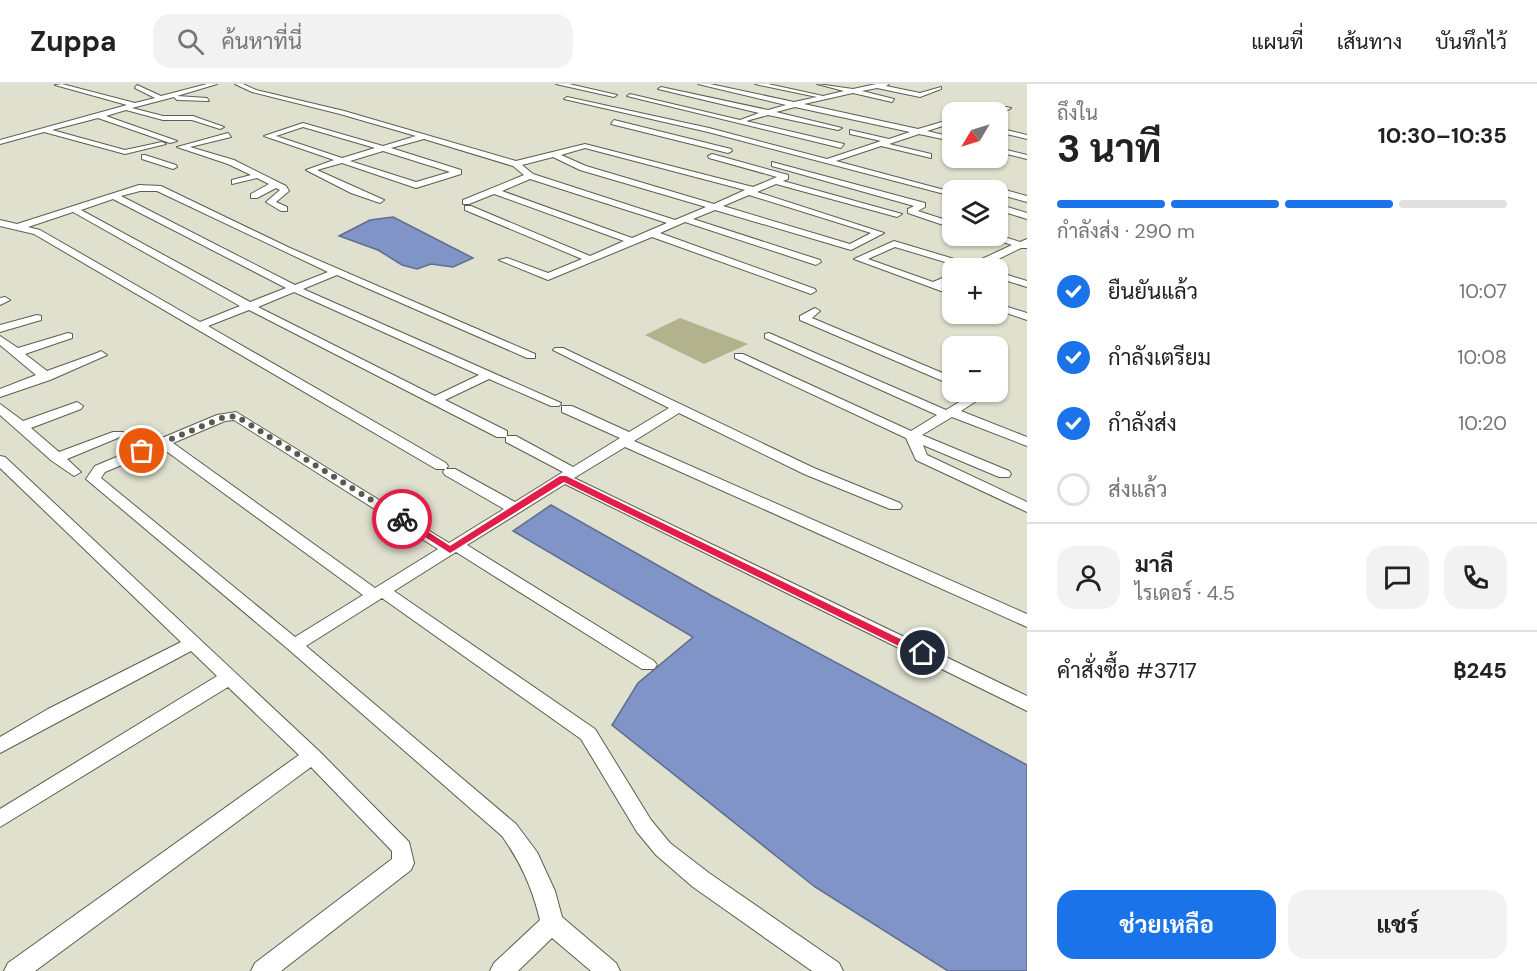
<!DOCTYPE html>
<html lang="th">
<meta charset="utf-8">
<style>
:root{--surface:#fff;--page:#f2f2f2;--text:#222;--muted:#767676;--line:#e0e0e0;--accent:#1a73e8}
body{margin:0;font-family:"DM Sans",Sarabun,sans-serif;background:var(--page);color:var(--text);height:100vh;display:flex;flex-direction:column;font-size:22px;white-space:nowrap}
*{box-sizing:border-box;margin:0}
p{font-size:20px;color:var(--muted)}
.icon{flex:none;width:33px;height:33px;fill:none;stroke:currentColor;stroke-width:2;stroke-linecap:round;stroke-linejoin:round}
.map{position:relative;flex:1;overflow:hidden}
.panel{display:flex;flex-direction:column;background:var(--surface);width:510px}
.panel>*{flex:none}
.needle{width:39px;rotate:232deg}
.tools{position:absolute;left:942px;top:18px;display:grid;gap:12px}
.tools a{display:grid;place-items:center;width:66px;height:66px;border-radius:12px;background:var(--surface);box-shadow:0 2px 4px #0004;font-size:30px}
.pin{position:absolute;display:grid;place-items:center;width:51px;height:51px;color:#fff;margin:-26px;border:3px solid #fff;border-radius:50%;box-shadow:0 2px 6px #0007}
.courier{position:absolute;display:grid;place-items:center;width:60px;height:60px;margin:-30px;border:4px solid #e11d48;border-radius:50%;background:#fff;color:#222;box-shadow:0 2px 8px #0007}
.headline em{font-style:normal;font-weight:700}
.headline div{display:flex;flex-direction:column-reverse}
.headline{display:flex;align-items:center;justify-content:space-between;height:102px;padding:0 30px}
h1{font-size:39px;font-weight:700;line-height:45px}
.bar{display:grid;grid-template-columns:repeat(4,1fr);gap:9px 6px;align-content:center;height:72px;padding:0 30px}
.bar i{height:8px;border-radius:4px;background:var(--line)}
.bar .selected{background:var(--accent)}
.bar p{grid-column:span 4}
.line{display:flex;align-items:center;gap:15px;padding:0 30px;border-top:2px solid var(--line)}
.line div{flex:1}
.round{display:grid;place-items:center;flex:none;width:63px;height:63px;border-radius:18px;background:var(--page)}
ol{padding:0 30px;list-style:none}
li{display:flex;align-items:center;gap:18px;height:66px}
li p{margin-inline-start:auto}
li .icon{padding:6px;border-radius:50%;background:var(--accent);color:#fff;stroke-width:4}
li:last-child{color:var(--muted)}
li i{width:33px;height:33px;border:3px solid var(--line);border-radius:50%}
.action{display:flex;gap:12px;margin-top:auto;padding:12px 30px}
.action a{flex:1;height:69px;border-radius:18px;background:var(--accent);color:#fff;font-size:24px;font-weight:700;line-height:69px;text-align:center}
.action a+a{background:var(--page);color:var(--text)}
header{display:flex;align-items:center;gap:36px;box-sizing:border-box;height:84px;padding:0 30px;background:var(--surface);border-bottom:2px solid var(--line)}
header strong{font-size:28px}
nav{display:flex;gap:33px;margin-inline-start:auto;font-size:21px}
.search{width:420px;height:54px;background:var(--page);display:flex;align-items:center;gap:15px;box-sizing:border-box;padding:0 21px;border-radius:18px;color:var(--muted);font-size:22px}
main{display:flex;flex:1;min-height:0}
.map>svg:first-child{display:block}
.green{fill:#b2b38c}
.water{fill:#8194c7;stroke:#5f6d8f;stroke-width:1.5}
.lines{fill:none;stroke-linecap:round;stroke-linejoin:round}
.street-casing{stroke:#5d5e4e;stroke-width:2}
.street{fill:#fff;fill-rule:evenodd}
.route{fill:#e11d48}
.done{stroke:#58594f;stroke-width:6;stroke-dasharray:0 10.8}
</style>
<header>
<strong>Zuppa</strong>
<div class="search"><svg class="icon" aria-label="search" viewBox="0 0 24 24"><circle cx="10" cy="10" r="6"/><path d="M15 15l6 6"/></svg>ค้นหาที่นี่</div>
<nav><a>แผนที่</a><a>เส้นทาง</a><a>บันทึกไว้</a></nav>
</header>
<main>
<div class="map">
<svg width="1027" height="887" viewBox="0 0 1027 887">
<rect width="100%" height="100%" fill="#dfe0ce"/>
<path class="green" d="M 680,234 L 748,260 L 704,280 L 645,251 Z"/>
<path class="water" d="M 393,133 L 473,174 L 453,183 L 431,180 L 417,185 L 402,181 L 378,166 L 339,152 L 370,136 Z
M 551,421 L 712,512 L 1027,681 L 1027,887 L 948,887 L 815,803 L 612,641 L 638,599 L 693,553 L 513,447 Z"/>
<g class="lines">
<defs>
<path id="street" d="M 62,0 L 135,19 L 155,14 L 135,4 L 137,1 L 161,12 L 207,0 L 217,0 L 177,12 L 207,14 L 209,17 L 177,16 L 174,13 L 132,24 L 163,32 L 193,32 L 224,43 L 220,45 L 192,36 L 163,36 L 126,26 L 106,32 L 177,57 L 170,59 L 98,34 L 52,46 L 125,66 L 162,58 L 166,60 L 125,70 L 44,48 L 0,60 L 0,56 L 127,21 L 55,1 Z
M 235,0 L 243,0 L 256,6 L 344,27 L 516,77 L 585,60 L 753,103 L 777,93 L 709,74 L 708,72 L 712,70 L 788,91 L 788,95 L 783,97 L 902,130 L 897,133 L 776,100 L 757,108 L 884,149 L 851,166 L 715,126 L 693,135 L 820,176 L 821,178 L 816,181 L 685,138 L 660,149 L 815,205 L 816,207 L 811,210 L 652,153 L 548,196 L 499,176 L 507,174 L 548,189 L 582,175 L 465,126 L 465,122 L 471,122 L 590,172 L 624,157 L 494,110 L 469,120 L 463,120 L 463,116 L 524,91 L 513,82 L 424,55 L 391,64 L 461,86 L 461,90 L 416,104 L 342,79 L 317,86 L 384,116 L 380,119 L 351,109 L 306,86 L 334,76 L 264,52 L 303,39 L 383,62 L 416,52 L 340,30 L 252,8 ZM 303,43 L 375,64 L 342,74 L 276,52 ZM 585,64 L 745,106 L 714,120 L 586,82 L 561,71 ZM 383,67 L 450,88 L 416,98 L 350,77 ZM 553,73 L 580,86 L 706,123 L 675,136 L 533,90 L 522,81 ZM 530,95 L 667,139 L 632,154 L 502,107 ZM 749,111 L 871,149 L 850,160 L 723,122 Z
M 556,0 L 569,0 L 617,11 L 614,13 Z
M 698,0 L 710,0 L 794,18 L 817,13 L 755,0 L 768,0 L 823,12 L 844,7 L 817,0 L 853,5 L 876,0 L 889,0 L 886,2 L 920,9 L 941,3 L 941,5 L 920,13 L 877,4 L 862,7 L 894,15 L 892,18 L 853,9 L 804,20 L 918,45 L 952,35 L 952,39 L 927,47 L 952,53 L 952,57 L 919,50 L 889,60 L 931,70 L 931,74 L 881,62 L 836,77 L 952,108 L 952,112 L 708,48 L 564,15 L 567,13 L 709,44 L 827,75 L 881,57 L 850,50 L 850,46 L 889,55 L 910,48 L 795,23 L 776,28 L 842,44 L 838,46 L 768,31 L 746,37 L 844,60 L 841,64 L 627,12 L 630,10 L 740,36 L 759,29 L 658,5 L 661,3 L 768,26 L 786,21 Z
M 1006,23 L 1011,24 L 1000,30 L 995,28 Z
M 614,36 L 731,65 L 732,67 L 728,69 L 611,40 Z
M 998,44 L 1027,51 L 1027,55 L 998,48 Z
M 228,49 L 231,53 L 190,63 L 234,76 L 286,102 L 289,107 L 276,118 L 287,123 L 287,127 L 281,127 L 266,118 L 280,106 L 276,104 L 257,114 L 251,114 L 251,110 L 269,100 L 257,94 L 232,100 L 232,96 L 251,91 L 228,80 L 177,63 Z
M 998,64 L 1027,71 L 1027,75 L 998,68 Z
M 145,71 L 176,81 L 177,83 L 173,85 L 142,75 L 142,71 Z
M 772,78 L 925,119 L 925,123 L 918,127 L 952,138 L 952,144 L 908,129 L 908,125 L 914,122 L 772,82 Z
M 139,101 L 161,102 L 290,164 L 535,270 L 535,274 L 527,274 L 337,191 L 303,205 L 561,319 L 559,322 L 551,322 L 489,295 L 445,316 L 507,347 L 507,352 L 516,352 L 573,383 L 620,354 L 562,328 L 562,322 L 572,322 L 629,348 L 669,324 L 553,266 L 555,264 L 563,264 L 814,384 L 900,419 L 902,422 L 900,425 L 890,425 L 804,390 L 679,329 L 634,357 L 1027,530 L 1027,543 L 625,363 L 574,394 L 1027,612 L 1027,627 L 565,400 L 467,461 L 654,577 L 657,581 L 654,585 L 642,585 L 456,468 L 394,507 L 595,645 L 651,736 L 670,759 L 709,789 L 839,879 L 843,887 L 812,887 L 693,803 L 656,771 L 637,748 L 581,655 L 382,514 L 306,562 L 516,740 L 537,768 L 555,807 L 562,833 L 616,879 L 620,887 L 591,887 L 552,854 L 518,887 L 490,887 L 494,879 L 540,836 C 532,803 521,779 502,752 L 288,565 L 86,395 L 95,382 L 217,331 L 236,328 L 449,459 L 504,425 L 445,391 L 443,388 L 445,385 L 436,385 L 34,150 L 0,142 L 0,136 L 17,140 ZM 140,107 L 157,107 L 328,188 L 295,201 L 121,112 ZM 113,115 L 286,204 L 250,218 L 81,126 ZM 73,128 L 240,222 L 200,238 L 40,146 L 28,143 ZM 294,208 L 479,291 L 435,312 L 258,223 ZM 249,226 L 497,353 L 506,353 L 506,358 L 563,388 L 515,418 L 455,385 L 446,385 L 448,382 L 446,379 L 208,242 ZM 234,336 L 438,465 L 375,504 L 173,359 L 225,337 ZM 162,364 L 363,511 L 295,553 L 101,394 L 105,388 Z
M 998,104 L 1027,112 L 1027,118 L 998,110 L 998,106 L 994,106 Z
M 998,120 L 1027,129 L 1027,135 L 998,126 Z
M 998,151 L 1020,158 L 1027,155 L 1027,164 L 1021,164 L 980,184 L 965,184 L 895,163 L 868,175 L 933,198 L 952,190 L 952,197 L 942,201 L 952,205 L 952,211 L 854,175 L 894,157 L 971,180 L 1012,161 L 985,152 Z
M 998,188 L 1027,197 L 1027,203 L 998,194 Z
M 5,213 L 10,216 L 0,221 L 0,214 Z
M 998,220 L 1027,229 L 1027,236 L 998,226 Z
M 815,224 L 820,227 L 812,234 L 952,293 L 952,301 L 800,236 L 800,232 Z
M 37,231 L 41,232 L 41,236 L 0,248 L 0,241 Z
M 68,249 L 72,250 L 72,254 L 25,270 L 47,287 L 97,269 L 101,267 L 107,271 L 50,296 L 0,313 L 0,305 L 36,291 L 0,261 L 0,252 L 18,264 Z
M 769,249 L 946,326 L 976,308 L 990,308 L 961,327 L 1027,353 L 1027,362 L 952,333 L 922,351 L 1009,387 L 1011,390 L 1009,393 L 999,393 L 923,361 L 927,371 L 1027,418 L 1027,428 L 916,376 L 906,354 L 735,274 L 735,270 L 743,270 L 911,347 L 937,331 L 765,254 L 765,250 Z
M 77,318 L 83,322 L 81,325 L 31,344 L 59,368 L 113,348 L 123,348 L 125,351 L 67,375 L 81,388 L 74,392 L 52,377 L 0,331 L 0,320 L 23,337 Z
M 0,372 L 5,373 L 319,667 L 409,758 L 414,779 L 411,786 L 281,887 L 251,887 L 255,879 L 392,775 L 392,767 L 311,683 L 35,887 L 4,887 L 8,879 L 299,671 L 228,603 L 0,743 L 0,725 L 217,592 L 191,567 L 0,669 L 0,653 L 48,625 L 181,558 L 0,384 Z"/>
</defs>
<use href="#street" class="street-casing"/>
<use href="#street" class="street"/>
</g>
<path class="route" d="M 560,392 L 566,392 L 929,569 L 927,572 L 919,572 L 564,398 L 450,469 L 397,435 L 405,433 L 450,462 Z"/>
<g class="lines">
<path class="done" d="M 142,367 L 222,334 L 236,332 L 402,435"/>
</g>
</svg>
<div class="tools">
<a><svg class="needle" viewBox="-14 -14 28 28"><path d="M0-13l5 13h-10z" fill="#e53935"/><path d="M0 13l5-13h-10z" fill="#767676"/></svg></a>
<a><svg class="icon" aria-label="layers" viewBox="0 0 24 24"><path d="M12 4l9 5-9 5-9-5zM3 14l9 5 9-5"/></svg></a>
<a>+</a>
<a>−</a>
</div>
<div class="pin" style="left:142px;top:367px;background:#ea580c"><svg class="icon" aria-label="bag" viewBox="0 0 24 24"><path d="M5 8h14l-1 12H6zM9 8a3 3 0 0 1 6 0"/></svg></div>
<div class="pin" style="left:923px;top:569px;background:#1f2937"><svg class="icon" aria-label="home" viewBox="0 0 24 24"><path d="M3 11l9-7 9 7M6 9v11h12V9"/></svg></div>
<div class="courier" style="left:402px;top:435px"><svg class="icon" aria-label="bike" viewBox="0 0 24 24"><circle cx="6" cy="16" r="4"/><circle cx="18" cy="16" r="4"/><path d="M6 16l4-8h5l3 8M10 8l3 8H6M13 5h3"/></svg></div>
</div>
<section class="panel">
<div class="headline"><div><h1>3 นาที</h1><p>ถึงใน</p></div><em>10:30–10:35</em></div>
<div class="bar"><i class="selected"></i><i class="selected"></i><i class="selected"></i><i></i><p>กำลังส่ง · 290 m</p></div>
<ol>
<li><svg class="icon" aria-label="check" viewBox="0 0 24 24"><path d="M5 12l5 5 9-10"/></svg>ยืนยันแล้ว<p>10:07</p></li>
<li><svg class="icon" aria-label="check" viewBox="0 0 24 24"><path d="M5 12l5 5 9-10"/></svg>กำลังเตรียม<p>10:08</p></li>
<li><svg class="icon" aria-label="check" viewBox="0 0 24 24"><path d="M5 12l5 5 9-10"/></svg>กำลังส่ง<p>10:20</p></li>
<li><i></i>ส่งแล้ว</li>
</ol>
<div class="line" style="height:108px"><a class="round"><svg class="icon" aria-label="person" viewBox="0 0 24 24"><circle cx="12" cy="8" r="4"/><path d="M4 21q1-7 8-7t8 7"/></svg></a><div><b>มาลี</b><p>ไรเดอร์ · 4.5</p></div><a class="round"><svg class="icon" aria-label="chat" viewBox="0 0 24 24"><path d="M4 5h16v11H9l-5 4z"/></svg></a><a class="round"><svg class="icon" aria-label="phone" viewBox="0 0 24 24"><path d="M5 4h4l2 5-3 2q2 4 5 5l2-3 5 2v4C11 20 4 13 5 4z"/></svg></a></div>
<div class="line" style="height:78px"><div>คำสั่งซื้อ #3717</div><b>฿245</b></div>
<div class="action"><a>ช่วยเหลือ</a><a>แชร์</a></div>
</section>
</main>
